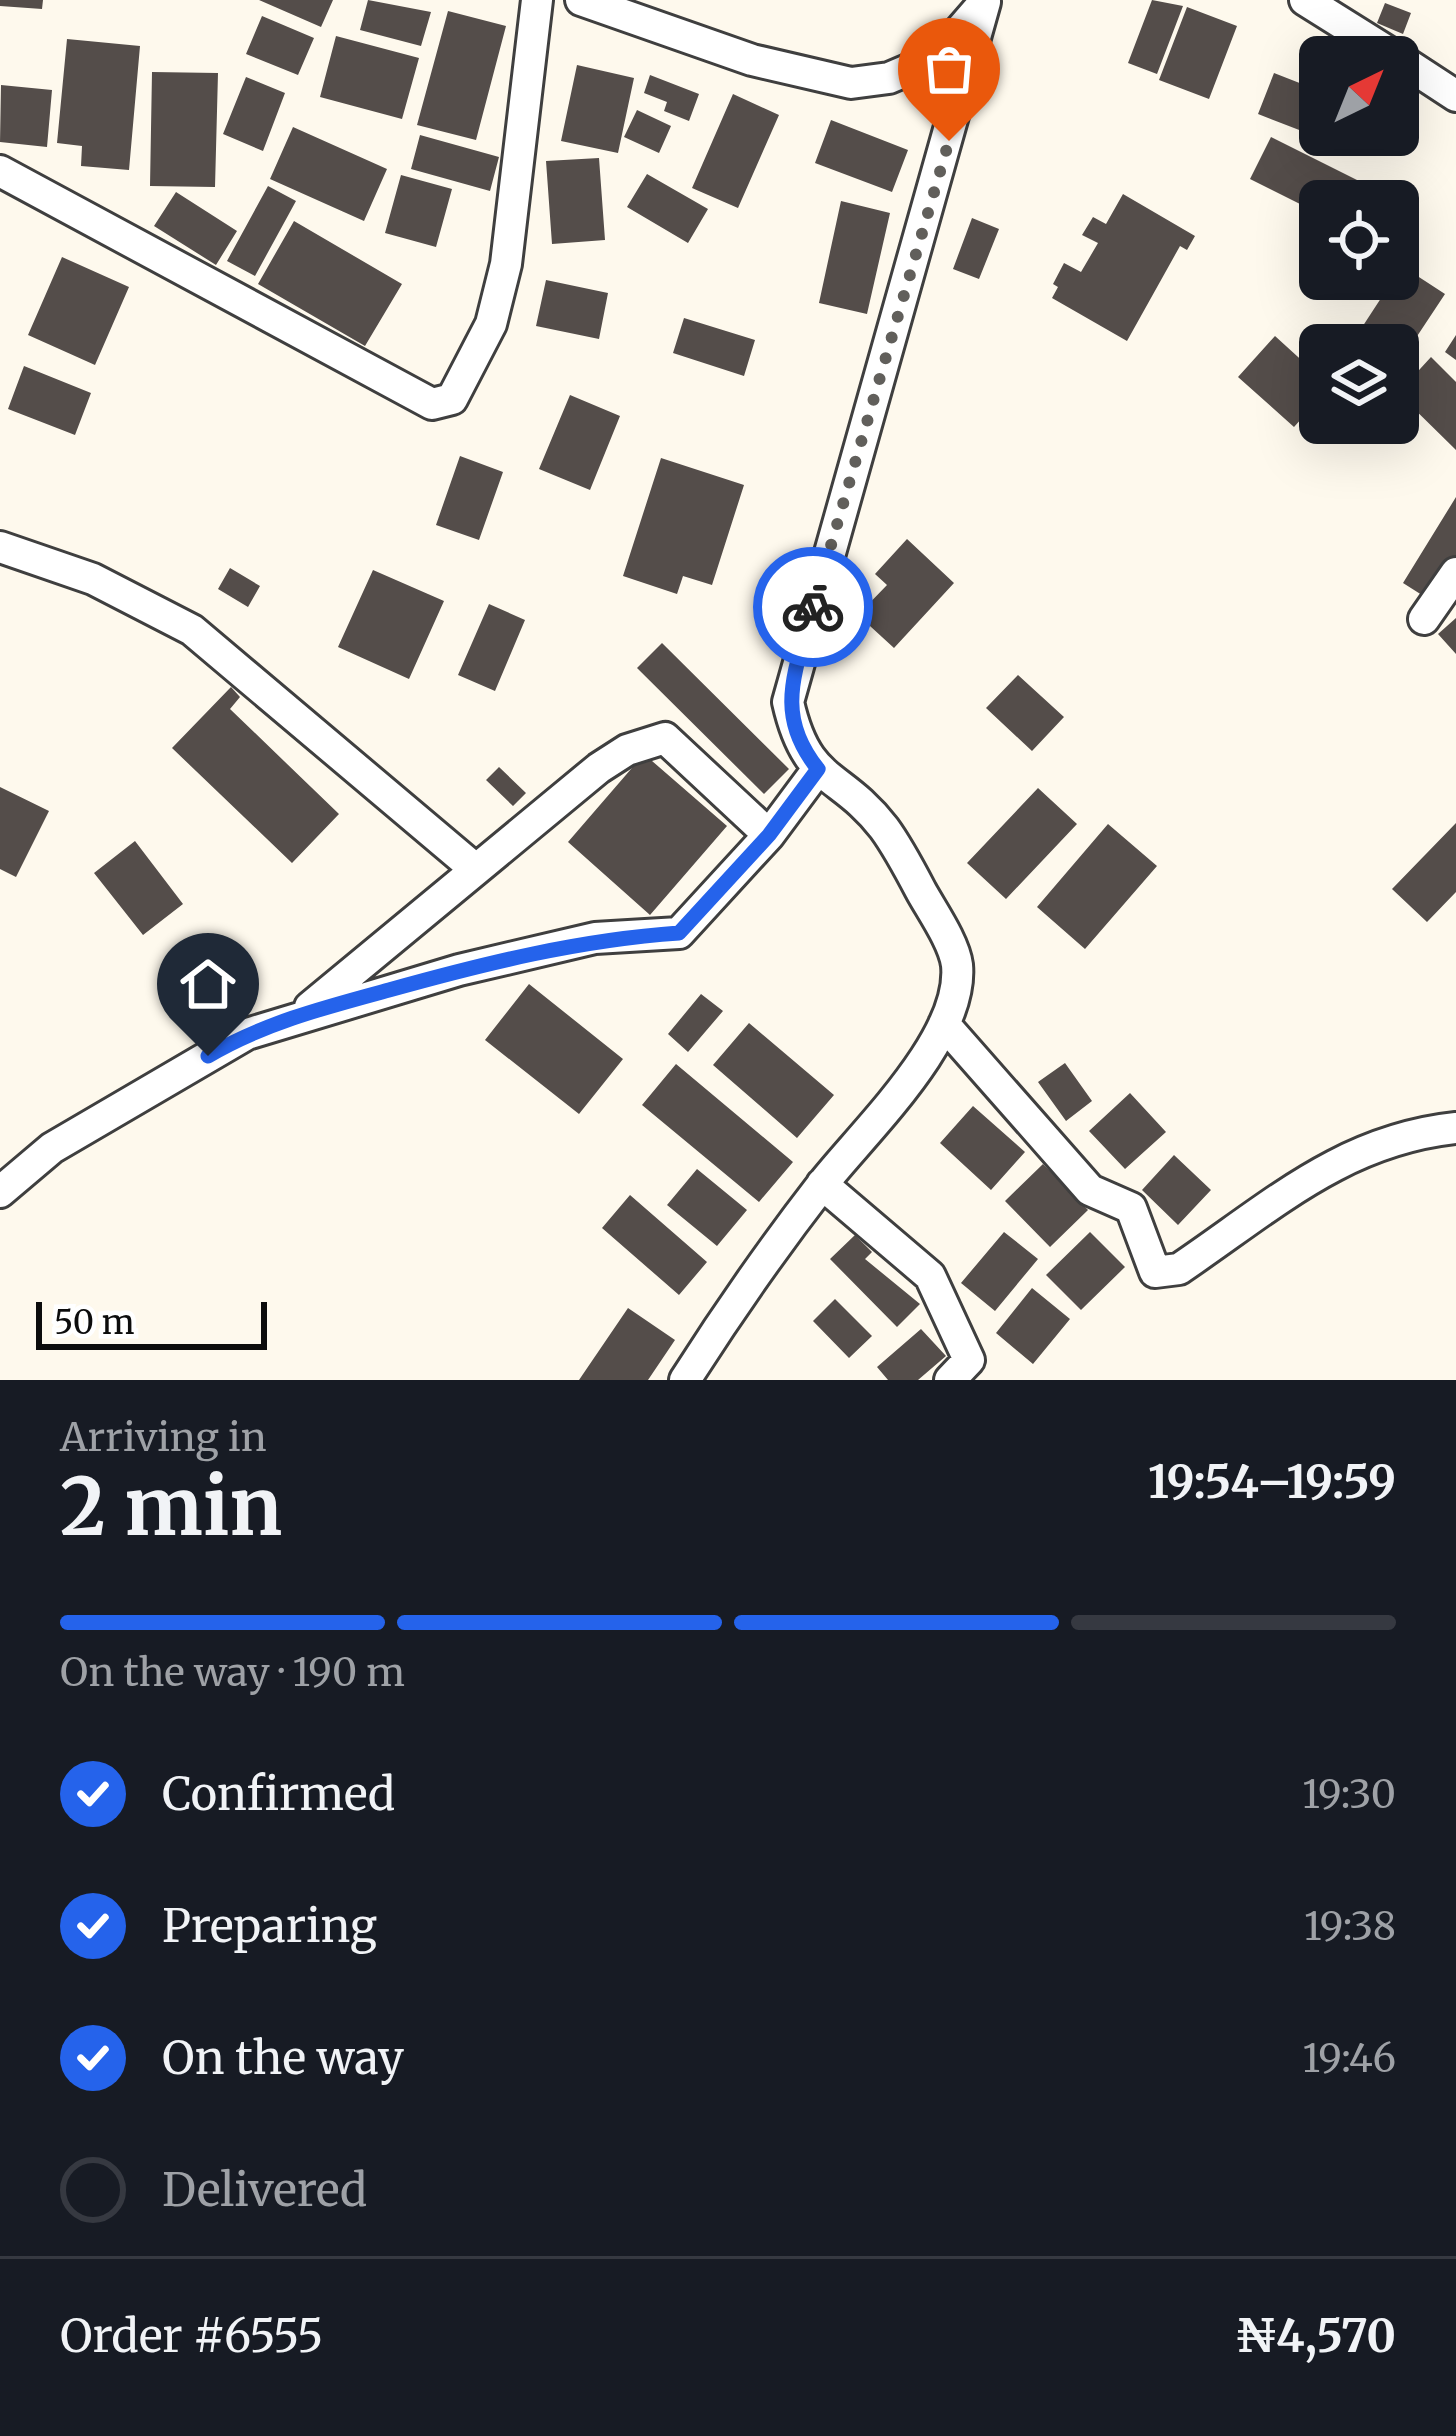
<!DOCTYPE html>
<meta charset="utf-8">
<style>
:root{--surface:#171b24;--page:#242831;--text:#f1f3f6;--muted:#9ea1a6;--line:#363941;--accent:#2563eb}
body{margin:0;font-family:Merriweather,serif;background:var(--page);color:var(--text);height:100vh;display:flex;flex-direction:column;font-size:45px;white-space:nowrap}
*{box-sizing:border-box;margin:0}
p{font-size:39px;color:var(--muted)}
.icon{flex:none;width:66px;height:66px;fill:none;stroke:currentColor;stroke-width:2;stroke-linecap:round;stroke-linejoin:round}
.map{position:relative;height:1380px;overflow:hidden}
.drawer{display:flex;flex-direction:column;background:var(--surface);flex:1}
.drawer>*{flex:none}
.needle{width:78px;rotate:43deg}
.buttons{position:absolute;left:1299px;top:36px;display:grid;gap:24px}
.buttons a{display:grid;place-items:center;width:120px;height:120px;border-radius:18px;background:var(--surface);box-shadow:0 12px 48px #0002;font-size:60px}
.scale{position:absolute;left:36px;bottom:30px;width:231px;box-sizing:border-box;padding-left:12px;border:6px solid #0c0c0c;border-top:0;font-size:33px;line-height:42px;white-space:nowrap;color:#0c0c0c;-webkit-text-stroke:9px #fff;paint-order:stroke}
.pin{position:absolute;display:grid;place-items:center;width:102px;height:102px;color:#fff;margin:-123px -51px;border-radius:50% 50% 50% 0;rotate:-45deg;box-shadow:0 0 12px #0007}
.pin .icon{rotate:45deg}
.courier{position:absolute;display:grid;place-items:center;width:120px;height:120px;margin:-60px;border:9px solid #2563eb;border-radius:50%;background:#fff;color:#222;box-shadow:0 3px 15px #0007}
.headline em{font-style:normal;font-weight:700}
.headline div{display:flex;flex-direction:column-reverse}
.headline{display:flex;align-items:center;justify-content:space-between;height:204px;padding:0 60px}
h1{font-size:78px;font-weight:700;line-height:90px}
.bar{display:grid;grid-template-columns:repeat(4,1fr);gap:18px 12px;align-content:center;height:144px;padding:0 60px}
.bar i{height:15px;border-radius:9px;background:var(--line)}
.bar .selected{background:var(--accent)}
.bar p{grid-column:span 4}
.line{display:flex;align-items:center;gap:30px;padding:0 60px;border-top:3px solid var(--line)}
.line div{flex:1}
ol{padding:0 60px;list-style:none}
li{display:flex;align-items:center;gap:36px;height:132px}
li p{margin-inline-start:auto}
li .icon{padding:12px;border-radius:50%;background:var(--accent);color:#fff;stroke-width:4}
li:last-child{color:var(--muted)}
li i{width:66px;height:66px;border:6px solid var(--line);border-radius:50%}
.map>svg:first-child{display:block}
.building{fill:#544d4a}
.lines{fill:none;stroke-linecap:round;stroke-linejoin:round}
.minor-casing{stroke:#3f3f3f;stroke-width:36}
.minor{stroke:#fff;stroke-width:30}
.done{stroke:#615f5b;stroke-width:12;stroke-dasharray:0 21.6}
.route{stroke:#2563eb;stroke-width:15}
</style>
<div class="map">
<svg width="1456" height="1380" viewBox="0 0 1456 1380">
<rect width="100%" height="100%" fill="#fef9ed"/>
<path class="building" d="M 0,0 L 43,0 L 42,9 L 0,6 Z
M 259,0 L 333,0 L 321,27 Z
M 368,0 L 431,12 L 421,46 L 360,30 Z
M 1152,0 L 1183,6 L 1157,74 L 1128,63 Z
M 1385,3 L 1411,13 L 1403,34 L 1377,23 Z
M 1187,7 L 1237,26 L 1209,99 L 1159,80 Z
M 448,11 L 506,26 L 476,140 L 417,125 Z
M 262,16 L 314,38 L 298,75 L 246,54 Z
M 336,36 L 419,58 L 402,119 L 320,97 Z
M 67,39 L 140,46 L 129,170 L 81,166 L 82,146 L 57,143 Z
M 577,65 L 634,78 L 618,153 L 561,141 Z
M 152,72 L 218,73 L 215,187 L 150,186 Z
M 1274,73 L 1320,91 L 1320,138 L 1258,114 Z
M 650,75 L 699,94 L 689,121 L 664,111 L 667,102 L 644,93 Z
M 246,77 L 285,93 L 263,151 L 223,134 Z
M 1,85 L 52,90 L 47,147 L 0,142 Z
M 733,94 L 779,115 L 738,208 L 692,188 Z
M 637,110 L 671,126 L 659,153 L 624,137 Z
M 831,120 L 908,150 L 892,192 L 815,163 Z
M 293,127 L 387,169 L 364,221 L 270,179 Z
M 420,135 L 499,157 L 490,191 L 411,169 Z
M 1271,137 L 1399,201 L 1320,201 L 1320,214 L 1250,179 Z
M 599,158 L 605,240 L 552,244 L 546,161 Z
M 647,174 L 708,209 L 688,243 L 627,207 Z
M 401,175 L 452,189 L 436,247 L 385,233 Z
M 268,186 L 296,201 L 255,276 L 227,261 Z
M 176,192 L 237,231 L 216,265 L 154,226 Z
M 1123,194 L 1195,236 L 1187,250 L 1180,246 L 1127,341 L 1052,298 L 1058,287 L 1053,284 L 1064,263 L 1081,272 L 1098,243 L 1082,235 L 1093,217 L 1106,224 Z
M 841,201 L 890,213 L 867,314 L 819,303 Z
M 972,218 L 999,229 L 979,279 L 953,269 Z
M 294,221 L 402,284 L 365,346 L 258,284 Z
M 62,257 L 129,287 L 95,365 L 28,335 Z
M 1402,266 L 1445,294 L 1398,365 L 1398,345 L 1366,345 L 1355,338 Z
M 546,280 L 608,293 L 599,339 L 536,326 Z
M 684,318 L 755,340 L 744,376 L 673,353 Z
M 1456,335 L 1456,360 L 1445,352 Z
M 1275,336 L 1320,377 L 1320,398 L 1294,427 L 1238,377 Z
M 1431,357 L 1456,382 L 1456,450 L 1398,393 Z
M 24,366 L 91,393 L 75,435 L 8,409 Z
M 570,395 L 620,416 L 590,490 L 539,469 Z
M 460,456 L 503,472 L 479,540 L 436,525 Z
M 661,458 L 744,485 L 712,585 L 683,576 L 677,594 L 623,576 Z
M 1456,497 L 1456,565 L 1433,602 L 1403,583 Z
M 907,539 L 954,583 L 894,648 L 858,615 L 887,585 L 875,574 Z
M 230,568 L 260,586 L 248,607 L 218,589 Z
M 373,570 L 444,601 L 409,679 L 338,647 Z
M 489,604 L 525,620 L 495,691 L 458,675 Z
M 1456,618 L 1456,654 L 1438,634 Z
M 662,643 L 789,769 L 764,794 L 637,668 Z
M 1018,675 L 1064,717 L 1032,751 L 986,708 Z
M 231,687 L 240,697 L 230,709 L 339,814 L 292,863 L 172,748 Z
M 644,754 L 727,826 L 650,915 L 568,842 Z
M 499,767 L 526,793 L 513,806 L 486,780 Z
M 0,787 L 49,811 L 16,877 L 0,869 Z
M 1038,788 L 1077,824 L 1006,899 L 967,863 Z
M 1456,823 L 1456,892 L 1427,922 L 1392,889 Z
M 1108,824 L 1157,866 L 1085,949 L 1037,907 Z
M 135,841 L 183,904 L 143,935 L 94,873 Z
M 529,984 L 623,1059 L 579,1114 L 485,1040 Z
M 701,994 L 723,1011 L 688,1052 L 668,1034 Z
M 749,1023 L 834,1095 L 797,1138 L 713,1065 Z
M 1065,1063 L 1092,1101 L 1066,1121 L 1038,1082 Z
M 676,1064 L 793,1162 L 759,1202 L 642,1105 Z
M 1130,1093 L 1166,1132 L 1125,1169 L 1089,1131 Z
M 973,1106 L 1025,1152 L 991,1190 L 940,1143 Z
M 1174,1155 L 1211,1190 L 1178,1225 L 1142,1190 Z
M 1043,1164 L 1088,1210 L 1050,1247 L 1005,1201 Z
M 697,1169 L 747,1210 L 717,1246 L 667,1205 Z
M 630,1195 L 707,1262 L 679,1295 L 602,1228 Z
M 1004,1232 L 1038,1259 L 995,1311 L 961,1283 Z
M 1090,1232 L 1125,1267 L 1081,1310 L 1046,1275 Z
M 855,1235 L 872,1252 L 865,1259 L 920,1304 L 897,1327 L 830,1259 Z
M 1032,1288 L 1070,1319 L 1033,1364 L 996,1333 Z
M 835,1299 L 872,1336 L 849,1358 L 813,1321 Z
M 628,1308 L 675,1340 L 648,1380 L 579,1380 Z
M 921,1329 L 946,1356 L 918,1380 L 888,1380 L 877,1367 Z"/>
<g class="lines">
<defs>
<path id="minor" d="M 581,0 L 752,60 L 851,83 L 889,78 L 936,58 L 982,5
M 1305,0 L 1396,57
M 1398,58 L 1456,96
M 0,171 L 432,404 L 452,399 L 491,324 L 506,264 L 537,0
M 0,547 L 93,579 L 192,630 L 474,868
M 1424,619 L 1456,573
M 310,1007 L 599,768 L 627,750 L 665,738 L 769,835
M 944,1024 L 1090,1190 L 1131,1208 L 1155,1272 L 1179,1269 C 1271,1207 1342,1140 1456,1128
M 822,1184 L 930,1276 L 969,1360 L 950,1380
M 0,1192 L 52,1148 L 247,1034 L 459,970 L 595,938 L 679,933 L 769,835 L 818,769
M 685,1380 C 727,1314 773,1248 821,1186 C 863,1132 964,1039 957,965 C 954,942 932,911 921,891 C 910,870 898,847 884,828 C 840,771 807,786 788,702 L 985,2"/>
</defs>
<use href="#minor" class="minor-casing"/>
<use href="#minor" class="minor"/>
</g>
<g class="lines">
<path class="done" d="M 813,607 L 949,141"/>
<path class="route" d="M 208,1056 C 264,1023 326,1007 389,990 C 486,963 579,940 679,933 L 769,835 L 818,769 C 773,713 796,671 813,607"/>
</g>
</svg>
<div class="buttons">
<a><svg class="needle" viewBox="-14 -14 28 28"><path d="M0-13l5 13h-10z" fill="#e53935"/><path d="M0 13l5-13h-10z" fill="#9ea1a6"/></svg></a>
<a><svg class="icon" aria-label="locate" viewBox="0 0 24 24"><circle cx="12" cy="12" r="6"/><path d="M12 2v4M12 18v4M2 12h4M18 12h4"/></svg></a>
<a><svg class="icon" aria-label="layers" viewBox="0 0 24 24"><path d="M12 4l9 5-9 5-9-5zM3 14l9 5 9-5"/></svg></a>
</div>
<div class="scale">50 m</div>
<div class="pin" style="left:949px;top:141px;background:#ea580c"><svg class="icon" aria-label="bag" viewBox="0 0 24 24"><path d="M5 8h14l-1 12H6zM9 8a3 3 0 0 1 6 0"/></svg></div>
<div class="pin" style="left:208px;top:1056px;background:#1f2937"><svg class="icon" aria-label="home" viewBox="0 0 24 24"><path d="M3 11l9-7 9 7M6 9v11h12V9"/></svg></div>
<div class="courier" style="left:813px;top:607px"><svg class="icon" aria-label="bike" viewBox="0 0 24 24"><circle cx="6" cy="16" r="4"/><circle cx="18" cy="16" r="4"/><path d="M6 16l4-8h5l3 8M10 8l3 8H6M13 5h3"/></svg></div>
</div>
<section class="drawer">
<div class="headline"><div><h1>2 min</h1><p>Arriving in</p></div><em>19:54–19:59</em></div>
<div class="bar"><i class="selected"></i><i class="selected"></i><i class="selected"></i><i></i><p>On the way · 190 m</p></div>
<ol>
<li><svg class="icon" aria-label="check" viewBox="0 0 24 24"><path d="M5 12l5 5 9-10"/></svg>Confirmed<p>19:30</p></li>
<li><svg class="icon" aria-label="check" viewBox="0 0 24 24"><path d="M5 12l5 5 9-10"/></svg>Preparing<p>19:38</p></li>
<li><svg class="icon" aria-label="check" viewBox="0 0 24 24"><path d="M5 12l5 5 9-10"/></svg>On the way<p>19:46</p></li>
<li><i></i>Delivered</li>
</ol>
<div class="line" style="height:156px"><div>Order #6555</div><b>₦4,570</b></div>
</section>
